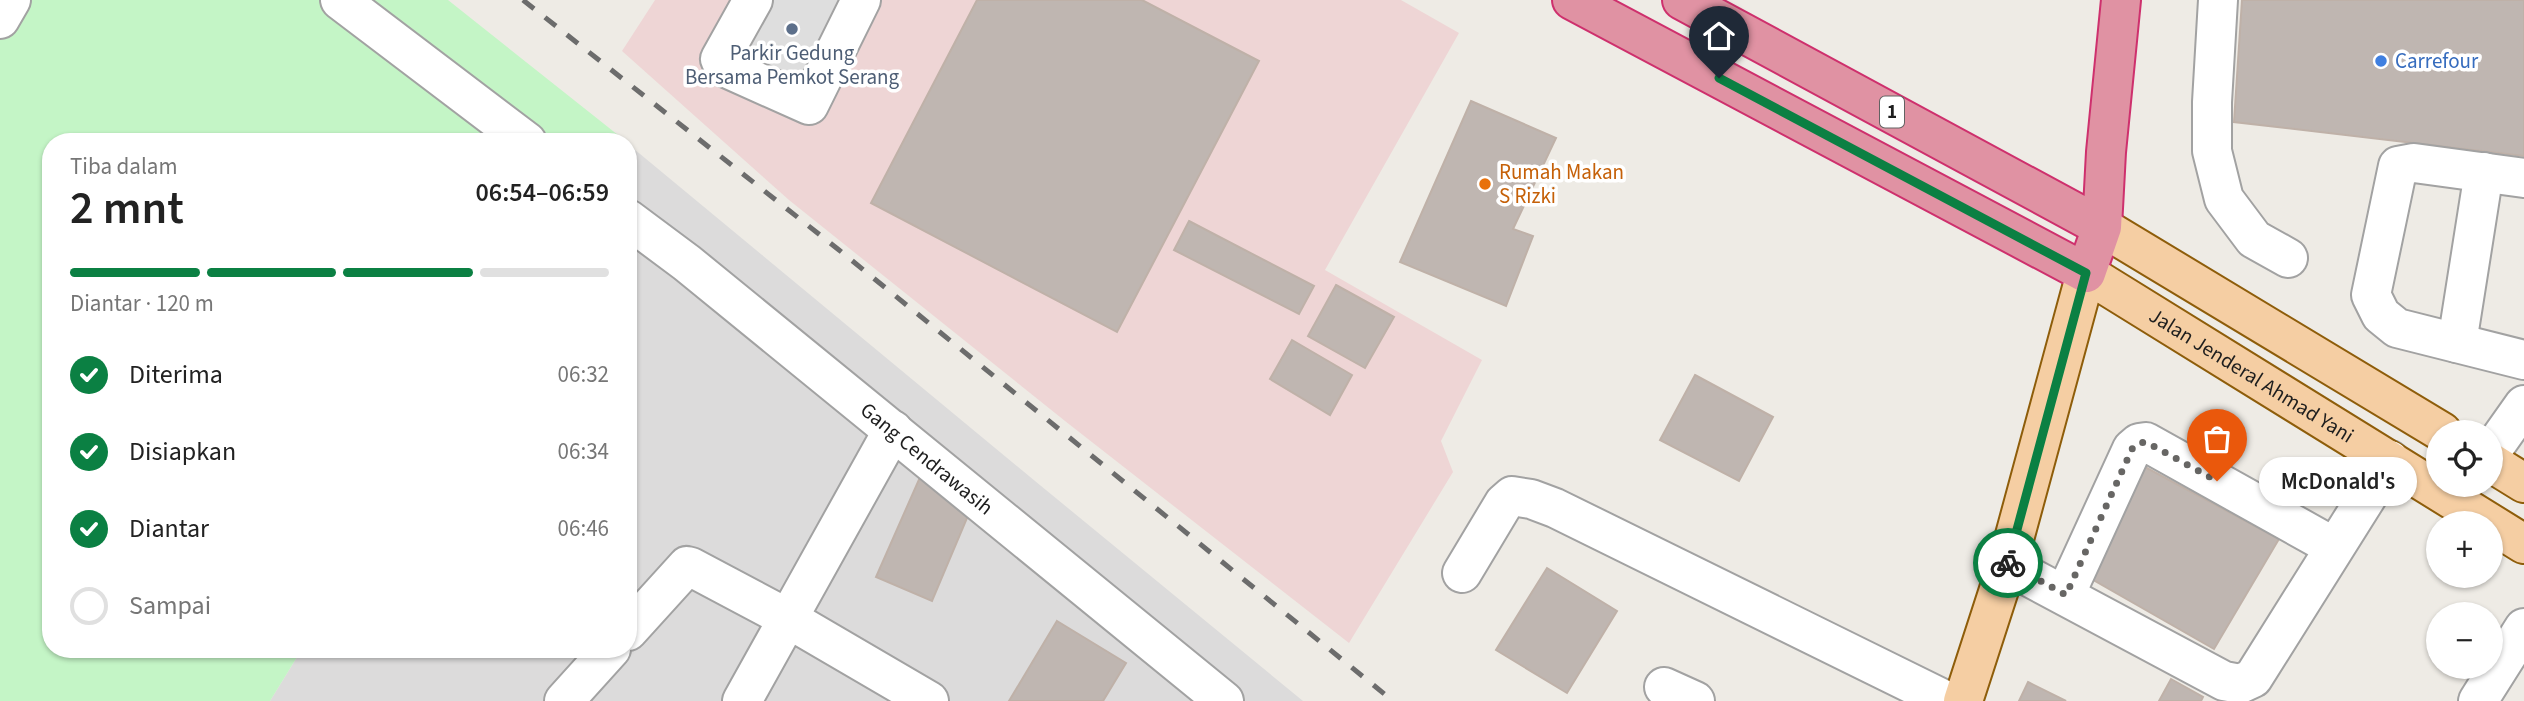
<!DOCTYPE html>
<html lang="id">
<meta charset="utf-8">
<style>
:root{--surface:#fff;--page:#f6f6f6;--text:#222;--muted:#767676;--line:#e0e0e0;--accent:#0b8043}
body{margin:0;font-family:"Source Sans 3",sans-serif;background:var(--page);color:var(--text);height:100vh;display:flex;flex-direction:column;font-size:26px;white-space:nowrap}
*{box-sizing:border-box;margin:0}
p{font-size:23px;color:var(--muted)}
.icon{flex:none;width:38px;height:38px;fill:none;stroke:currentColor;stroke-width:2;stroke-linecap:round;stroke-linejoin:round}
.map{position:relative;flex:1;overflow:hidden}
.side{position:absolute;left:42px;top:133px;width:595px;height:525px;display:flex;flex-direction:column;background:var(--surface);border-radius:28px;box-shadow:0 2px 5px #0004}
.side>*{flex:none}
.fabs{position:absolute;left:2426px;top:420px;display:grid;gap:14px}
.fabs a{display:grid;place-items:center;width:77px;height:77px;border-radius:50%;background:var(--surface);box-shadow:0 2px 5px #0004;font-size:35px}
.pin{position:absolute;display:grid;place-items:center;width:60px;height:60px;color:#fff;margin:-72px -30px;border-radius:50% 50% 50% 0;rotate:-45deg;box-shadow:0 0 7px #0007}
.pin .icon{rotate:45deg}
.courier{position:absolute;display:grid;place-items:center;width:70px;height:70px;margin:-35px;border:5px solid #0b8043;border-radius:50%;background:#fff;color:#222;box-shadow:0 2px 9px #0007}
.bubble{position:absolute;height:49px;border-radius:24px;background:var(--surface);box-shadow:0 2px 5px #0004;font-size:23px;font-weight:600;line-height:49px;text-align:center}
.summary em{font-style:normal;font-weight:600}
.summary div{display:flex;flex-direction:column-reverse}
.summary{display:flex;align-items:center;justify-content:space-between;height:119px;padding:0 28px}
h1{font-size:46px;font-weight:600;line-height:52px}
.bar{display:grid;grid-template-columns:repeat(4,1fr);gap:10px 7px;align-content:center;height:84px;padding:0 28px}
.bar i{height:9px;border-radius:5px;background:var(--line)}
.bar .selected{background:var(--accent)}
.bar p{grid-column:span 4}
ol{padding:0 28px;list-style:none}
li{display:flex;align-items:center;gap:21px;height:77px}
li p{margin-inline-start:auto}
li .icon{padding:7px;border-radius:50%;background:var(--accent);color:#fff;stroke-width:4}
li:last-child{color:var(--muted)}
li i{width:38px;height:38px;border:4px solid var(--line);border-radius:50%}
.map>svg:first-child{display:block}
.residential{fill:#dcdbdb}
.commercial{fill:#eed5d5;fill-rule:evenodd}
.park{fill:#c4f5c6}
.parking{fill:#dedede}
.building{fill:#bfb6b1;stroke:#bfb1a8;stroke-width:2}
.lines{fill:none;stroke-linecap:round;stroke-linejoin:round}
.minor-casing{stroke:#a2a2a2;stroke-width:42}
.major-casing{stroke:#8e5d0a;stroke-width:42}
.highway-casing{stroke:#ce306d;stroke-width:42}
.minor{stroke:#fff;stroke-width:38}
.major{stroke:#f5cea3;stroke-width:38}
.highway{stroke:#e092a3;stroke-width:38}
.rail{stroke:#6c6c6c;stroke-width:5;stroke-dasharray:14 14;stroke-linecap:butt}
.done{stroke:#676664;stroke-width:7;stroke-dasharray:0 12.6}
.route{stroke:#0b8043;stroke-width:9}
.service-dot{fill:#5c6f8a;stroke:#fff;stroke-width:2.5}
.shop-dot{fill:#3f7fe0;stroke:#fff;stroke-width:2.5}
.food-dot{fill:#e8710a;stroke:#fff;stroke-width:2.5}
.labels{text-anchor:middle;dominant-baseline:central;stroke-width:7;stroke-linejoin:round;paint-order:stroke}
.shield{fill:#fff;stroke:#626262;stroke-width:2}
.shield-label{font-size:19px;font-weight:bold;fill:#1e1e1e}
.service-label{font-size:21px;fill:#4e5e75;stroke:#fff}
.shop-label{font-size:21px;fill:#366cbe;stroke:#fff;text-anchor:start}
.food-label{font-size:21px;fill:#c56008;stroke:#fff;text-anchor:start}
.street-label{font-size:21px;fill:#1e1e1e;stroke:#fff}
</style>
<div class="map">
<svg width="2524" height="701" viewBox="0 0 2524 701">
<rect width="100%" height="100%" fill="#eeebe5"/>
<path class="residential" d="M 628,144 L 1035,481 L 1303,701 L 270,701 L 302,649 L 628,649 Z"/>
<path class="commercial" d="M 655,0 L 977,0 L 872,203 L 1117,332 L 1258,61 L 1142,0 L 1401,0 L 1459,33 L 1325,270 L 1482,360 L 1441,441 L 1453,472 L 1349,643 L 1065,421 L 789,200 L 622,51 ZM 1189,222 L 1313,285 L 1300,314 L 1175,250 ZM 1336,285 L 1394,317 L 1365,368 L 1308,336 ZM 1292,340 L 1352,375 L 1330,414 L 1270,379 Z"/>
<path class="park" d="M 0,0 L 448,0 L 618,135 L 614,142 L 51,142 L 51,649 L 302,649 L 270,701 L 0,701 Z"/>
<path class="parking" d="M 753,0 L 861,0 L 810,104 L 724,67 Z"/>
<path class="building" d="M 977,0 L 1142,0 L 1259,61 L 1117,332 L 871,203 Z
M 2242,0 L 2524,0 L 2524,156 L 2234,122 Z
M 1471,101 L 1556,138 L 1513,229 L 1533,236 L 1506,306 L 1400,262 Z
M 1189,221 L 1314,286 L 1299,314 L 1174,250 Z
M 1336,285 L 1394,317 L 1365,368 L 1308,336 Z
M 1292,340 L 1352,375 L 1330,415 L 1270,379 Z
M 1695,375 L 1773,417 L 1739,481 L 1660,440 Z
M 2145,467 L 2279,539 L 2214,649 L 2090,578 Z
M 921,475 L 975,499 L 932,601 L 876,577 Z
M 1547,568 L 1617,611 L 1567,693 L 1496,650 Z
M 1057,621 L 1126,663 L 1103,701 L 1009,701 Z
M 2171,679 L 2203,697 L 2201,701 L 2159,701 Z
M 2028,682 L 2066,701 L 2019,701 Z"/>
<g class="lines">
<defs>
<g id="minor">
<path d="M 340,0 L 527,142"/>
<path d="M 753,0 L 720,59 L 724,67 L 809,105 L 861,0"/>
<path d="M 2218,0 L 2212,102 L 2212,151 L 2224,199 L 2254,239 L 2288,258"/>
<path d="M 0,19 L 11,0"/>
<path d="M 2524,178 L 2414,163 L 2398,166 L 2371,295 L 2381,315 L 2397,328 L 2524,360"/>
<path id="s1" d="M 628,219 L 687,263 L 1224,701"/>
<path d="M 2457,343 L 2484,172"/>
<path d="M 2490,453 L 2524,405"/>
<path d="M 2007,565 L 2224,681 L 2240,684 L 2253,678 L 2390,460"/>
<path d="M 1462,573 L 1504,503 L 1512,496 L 1531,499 L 1555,508 L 1947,701"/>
<path d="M 2065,595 L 2132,449 L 2139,443 L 2146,442 L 2334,547"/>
<path d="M 628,631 L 687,566 L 691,567 L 787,618 L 929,701"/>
<path d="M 1664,687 L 1695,701"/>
<path d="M 564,701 L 611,649"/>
<path d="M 742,701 L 893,430"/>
<path d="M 2478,701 L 2524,628"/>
</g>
<g id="major">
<path d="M 2102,227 L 2442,432"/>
<path d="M 2490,462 L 2524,483"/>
<path id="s2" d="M 1963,701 L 2007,565 L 2086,273 L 2524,544"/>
</g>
<path id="highway" d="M 1572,0 L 2086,273 L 2102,227 L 2106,152 L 2121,0
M 1682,0 L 2102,227"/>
</defs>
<use href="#minor" class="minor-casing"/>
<use href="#major" class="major-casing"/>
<use href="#highway" class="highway-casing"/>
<use href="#minor" class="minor"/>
<use href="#major" class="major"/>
<use href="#highway" class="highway"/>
<path class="rail" d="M 523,0 L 839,250 L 1393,701"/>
</g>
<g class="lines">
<path class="done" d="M 2008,563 L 2066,595 L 2132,449 L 2139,443 L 2146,442 L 2217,481"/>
<path class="route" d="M 1719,78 L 2086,273 L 2008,563"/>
</g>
<circle class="service-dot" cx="792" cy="29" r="7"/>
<circle class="shop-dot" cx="2381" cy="61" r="7"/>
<circle class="food-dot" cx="1485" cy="184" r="7"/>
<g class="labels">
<rect class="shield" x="1880" y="96.5" width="24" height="31" rx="5"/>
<g class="shield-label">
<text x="1892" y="112">1</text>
</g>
<g class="service-label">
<text x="792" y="53">Parkir Gedung<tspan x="792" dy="24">Bersama Pemkot Serang</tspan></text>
</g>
<g class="shop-label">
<text x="2395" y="61">Carrefour</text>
</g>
<g class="food-label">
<text x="1499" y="172">Rumah Makan<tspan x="1499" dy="24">S Rizki</tspan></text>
</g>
<g class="street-label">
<text stroke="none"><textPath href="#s2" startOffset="640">Jalan Jenderal Ahmad Yani</textPath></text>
<text stroke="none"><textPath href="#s1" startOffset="383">Gang Cendrawasih</textPath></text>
</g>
</g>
</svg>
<div class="fabs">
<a><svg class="icon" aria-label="locate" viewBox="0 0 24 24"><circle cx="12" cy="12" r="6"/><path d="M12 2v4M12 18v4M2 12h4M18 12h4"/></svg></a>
<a>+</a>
<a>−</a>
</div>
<div class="pin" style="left:2217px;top:481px;background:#ea580c"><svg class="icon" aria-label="bag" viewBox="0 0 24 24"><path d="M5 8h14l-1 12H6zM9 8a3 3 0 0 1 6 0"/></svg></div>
<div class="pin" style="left:1719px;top:78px;background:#1f2937"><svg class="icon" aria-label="home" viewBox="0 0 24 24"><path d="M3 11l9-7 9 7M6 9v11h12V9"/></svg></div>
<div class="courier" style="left:2008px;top:563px"><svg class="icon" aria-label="bike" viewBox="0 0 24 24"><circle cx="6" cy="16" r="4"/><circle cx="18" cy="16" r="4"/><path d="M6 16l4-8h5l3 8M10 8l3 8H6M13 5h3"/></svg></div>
<div class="bubble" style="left:2259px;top:457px;width:158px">McDonald's</div>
<section class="side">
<div class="summary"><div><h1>2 mnt</h1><p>Tiba dalam</p></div><em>06:54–06:59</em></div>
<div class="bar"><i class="selected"></i><i class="selected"></i><i class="selected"></i><i></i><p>Diantar · 120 m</p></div>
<ol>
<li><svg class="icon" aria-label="check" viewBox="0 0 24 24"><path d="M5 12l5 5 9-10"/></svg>Diterima<p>06:32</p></li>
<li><svg class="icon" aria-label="check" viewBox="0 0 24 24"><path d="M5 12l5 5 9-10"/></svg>Disiapkan<p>06:34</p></li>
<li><svg class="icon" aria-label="check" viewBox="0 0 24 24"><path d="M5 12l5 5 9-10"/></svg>Diantar<p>06:46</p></li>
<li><i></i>Sampai</li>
</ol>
</section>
</div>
